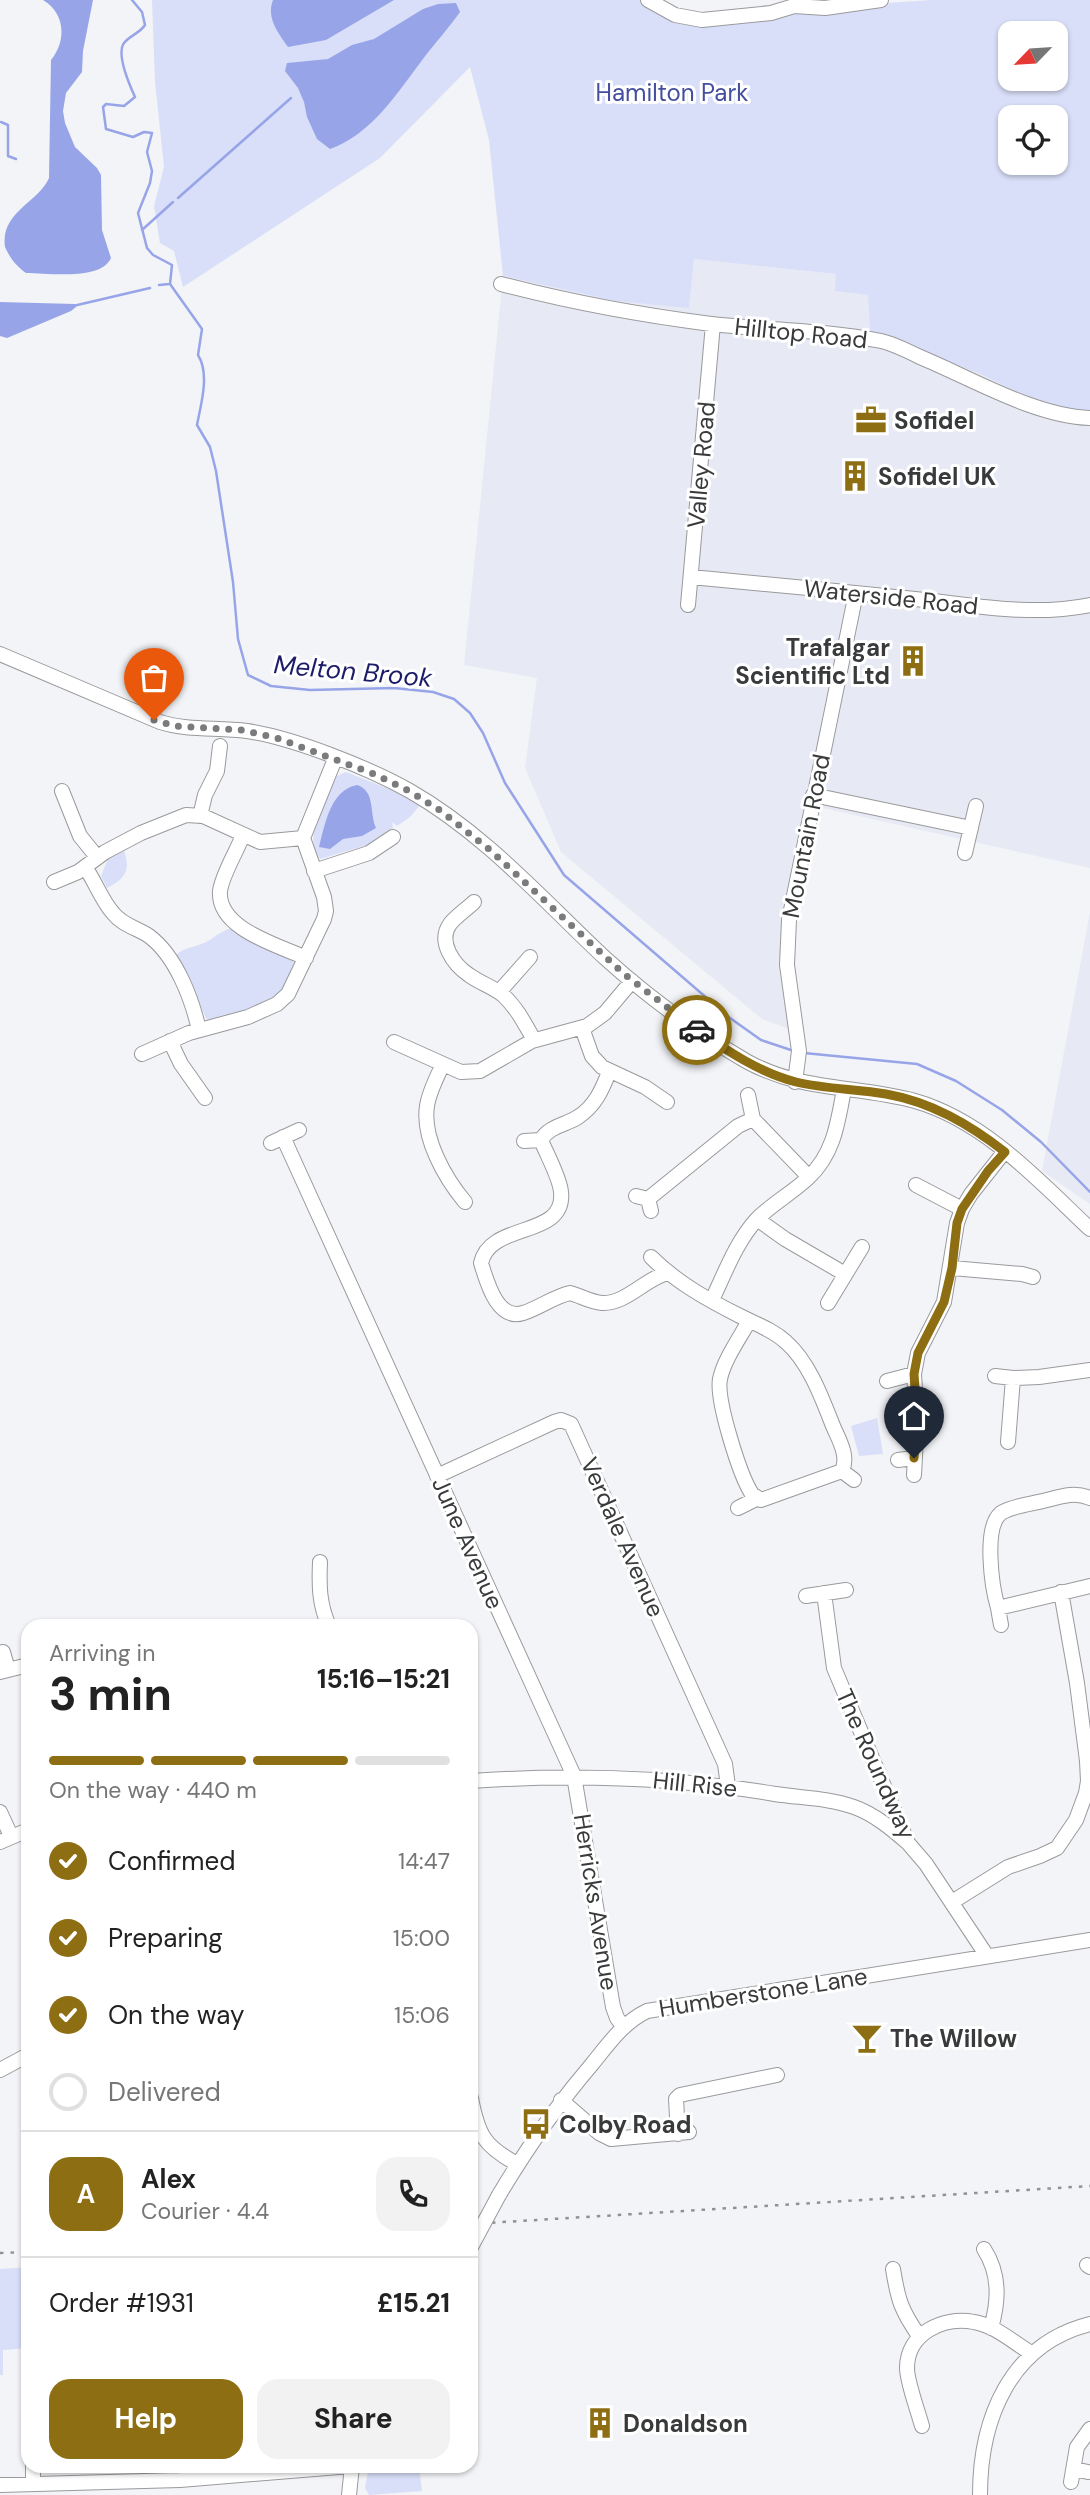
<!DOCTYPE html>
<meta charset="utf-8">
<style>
:root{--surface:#fff;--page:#f2f2f2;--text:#222;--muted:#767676;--line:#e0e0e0;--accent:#8e6e12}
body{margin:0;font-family:"DM Sans",sans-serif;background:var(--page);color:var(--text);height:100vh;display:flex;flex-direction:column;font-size:26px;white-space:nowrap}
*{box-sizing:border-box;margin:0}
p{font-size:23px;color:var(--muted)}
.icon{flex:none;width:38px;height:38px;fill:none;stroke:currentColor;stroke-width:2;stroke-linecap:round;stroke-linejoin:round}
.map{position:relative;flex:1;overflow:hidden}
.side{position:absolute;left:21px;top:1619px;width:457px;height:854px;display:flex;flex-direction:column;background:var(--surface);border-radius:21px;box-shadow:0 2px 5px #0004}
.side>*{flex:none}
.needle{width:46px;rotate:245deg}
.fabs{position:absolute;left:998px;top:21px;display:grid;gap:14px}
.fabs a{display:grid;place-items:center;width:70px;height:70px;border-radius:14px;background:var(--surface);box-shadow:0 2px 5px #0004;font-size:35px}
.pin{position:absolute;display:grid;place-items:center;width:60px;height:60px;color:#fff;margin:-72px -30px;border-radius:50% 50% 50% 0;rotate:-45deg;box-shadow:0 0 7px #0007}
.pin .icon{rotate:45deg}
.courier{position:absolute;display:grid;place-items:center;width:70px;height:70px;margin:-35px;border:5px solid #8e6e12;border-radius:50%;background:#fff;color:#222;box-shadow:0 2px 9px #0007}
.headline em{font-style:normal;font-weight:700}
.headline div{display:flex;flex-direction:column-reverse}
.headline{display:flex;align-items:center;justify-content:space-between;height:119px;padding:0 28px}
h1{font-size:46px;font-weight:700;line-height:52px}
.bar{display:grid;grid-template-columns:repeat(4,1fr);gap:10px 7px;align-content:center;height:84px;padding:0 28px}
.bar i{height:9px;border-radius:5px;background:var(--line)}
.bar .selected{background:var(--accent)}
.bar p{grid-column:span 4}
.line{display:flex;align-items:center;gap:18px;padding:0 28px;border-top:2px solid var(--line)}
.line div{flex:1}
.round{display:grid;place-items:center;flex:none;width:74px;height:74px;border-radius:21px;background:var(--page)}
ol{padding:0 28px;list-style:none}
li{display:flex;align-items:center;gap:21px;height:77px}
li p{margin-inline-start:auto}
li .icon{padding:7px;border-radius:50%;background:var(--accent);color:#fff;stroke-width:4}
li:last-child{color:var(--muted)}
li i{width:38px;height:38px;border:4px solid var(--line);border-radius:50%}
.button{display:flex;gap:14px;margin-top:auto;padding:14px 28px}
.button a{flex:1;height:80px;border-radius:21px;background:var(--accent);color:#fff;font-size:28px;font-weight:700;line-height:80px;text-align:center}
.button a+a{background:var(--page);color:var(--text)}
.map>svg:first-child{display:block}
.built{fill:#e7eaf4}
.green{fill:#d9dff8;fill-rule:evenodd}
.water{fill:#97a5e8}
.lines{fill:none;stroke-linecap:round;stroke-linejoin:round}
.stream{stroke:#97a5e8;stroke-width:2.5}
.minor-casing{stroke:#9a9a9d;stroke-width:16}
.minor{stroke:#fff;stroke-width:14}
.rail{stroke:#909193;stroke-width:2.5;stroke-dasharray:3.5 7;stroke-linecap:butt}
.minor-bridge-casing{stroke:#9a9a9d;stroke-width:16;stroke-linecap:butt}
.minor-bridge{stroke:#fff;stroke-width:14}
.done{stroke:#7a7b7d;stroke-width:7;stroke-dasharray:0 12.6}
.route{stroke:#8e6e12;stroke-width:9}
.labels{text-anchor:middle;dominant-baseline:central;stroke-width:6;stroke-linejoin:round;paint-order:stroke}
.park-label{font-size:24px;fill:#434e9e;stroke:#fff}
.street-label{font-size:24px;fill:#393a3b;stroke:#fff}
.poi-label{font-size:24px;font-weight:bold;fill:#393a3b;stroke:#fff;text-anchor:start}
.water-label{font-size:26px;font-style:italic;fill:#1c1c68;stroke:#fff}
</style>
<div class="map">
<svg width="1090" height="2495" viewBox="0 0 1090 2495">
<rect width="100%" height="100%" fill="#f3f4f7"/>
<path class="built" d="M 694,259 L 837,274 L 868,295 L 871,331 L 1019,389 L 1090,413 L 1090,868 L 805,804 L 791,868 L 779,962 L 789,1029 L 762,1019 L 561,852 L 525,768 L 537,678 L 464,665 L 503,276 L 615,301 L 689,307 Z
M 1090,912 L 1090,1204 L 1042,1171 Z"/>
<path class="green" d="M 152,0 L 640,0 L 656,14 L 658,12 L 669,18 L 931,0 L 1090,0 L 1090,415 L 1062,414 L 985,376 L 870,331 L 868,295 L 835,291 L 836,274 L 694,259 L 689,308 L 615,301 L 503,276 L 489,140 L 470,67 L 380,158 L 183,287 L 174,251 L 160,243 L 154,206 L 164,167 L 155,82 ZM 1010,33 L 1055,33 L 1055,79 L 1010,79 ZM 1010,117 L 1055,117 L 1055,163 L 1010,163 Z
M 346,772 L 394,791 L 420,805 L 410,817 L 397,826 L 392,822 L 393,828 L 367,845 L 320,859 C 302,835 325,799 337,776 Z
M 124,851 C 131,870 125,879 107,888 L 101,876 L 108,859 Z
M 231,928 L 290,958 L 295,964 C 291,972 288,982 283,989 C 270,1005 227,1018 207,1020 L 176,955 C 186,946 199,947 210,940 C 216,935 223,931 231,928 Z
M 877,1418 L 883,1454 L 859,1456 L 851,1426 Z
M 28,2267 L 28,2348 L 3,2350 L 3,2375 L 0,2375 L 0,2269 Z
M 369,2466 L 419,2466 L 422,2491 L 369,2495 L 365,2488 Z"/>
<path class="water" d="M 43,0 L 93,0 L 83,51 L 82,72 L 66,93 L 63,111 L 65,123 L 75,147 L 97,168 L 101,175 L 102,230 L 111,258 C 101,281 48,273 26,273 C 16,266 10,258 5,247 C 0,212 38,203 49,178 L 51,60 C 67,40 65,13 43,0 Z
M 273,0 L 394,0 L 326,40 L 288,47 C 278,33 266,18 273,0 Z
M 456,3 L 460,12 C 448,29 435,43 423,59 C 397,93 372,134 330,149 L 317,139 L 307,117 L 304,102 L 298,88 L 285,71 L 287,63 L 328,59 L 352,45 L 374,39 L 423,9 L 438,4 Z
M 0,302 L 75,304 L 76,307 L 71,311 L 7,338 L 0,336 Z
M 357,785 C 376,791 369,813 376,828 L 362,836 L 343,839 L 330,849 L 319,847 C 325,825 330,790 357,785 Z"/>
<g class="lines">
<path class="stream" d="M 132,0 L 142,12 L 145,25 C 140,33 129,36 124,43 C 116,54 130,86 135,97 L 124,106 L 106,104 L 103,107 L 106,129 L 133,137 L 144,132 L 152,133 L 147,152 L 152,171 L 150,183 L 138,213 L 147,248 L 153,255 L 172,265 L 170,284 L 202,329 L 198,355 C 210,374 201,404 197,425 L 210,447 L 216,471 L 233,582 L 238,639 L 248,675 L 271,686 L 310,690 L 394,688 L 433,692 L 454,699 L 470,713 L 483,733 L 505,783 L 564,875 L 730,1018 L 761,1040 L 794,1051
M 1,122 L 8,125 L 8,156 L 16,159
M 178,198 L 291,98
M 142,230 L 173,202
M 159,285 L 169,284
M 73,306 L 150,288
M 804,1053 L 917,1064 L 956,1081 L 1002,1110 L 1041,1142 L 1090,1192"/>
<defs>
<path id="minor" d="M 648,0 L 675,15 L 702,20 L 771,13 L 794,6 L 825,8 L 881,0
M 501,284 C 570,302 640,315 711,324 C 767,330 825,330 881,341 C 894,344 908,351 920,357 C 971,378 1034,416 1090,418
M 691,577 C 766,584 840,591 915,599 C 974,605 1030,617 1090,605
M 688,605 L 713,324
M 0,654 L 160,722 C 188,731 218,727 247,731 C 294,738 369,768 410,791 C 485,834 543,900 605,958 C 648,997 696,1032 746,1061 C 802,1092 856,1085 915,1101 C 985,1121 1039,1181 1090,1229
M 62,791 L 80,836 L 97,857
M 813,795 L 971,828
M 200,816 L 205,795 L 217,771 L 220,746
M 243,835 C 237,851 222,875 220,891 C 217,929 278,945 306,958
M 965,853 L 976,806
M 85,867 C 95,881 102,901 113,913 C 122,925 137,928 149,936 C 176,956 192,999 199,1030
M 314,871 L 369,853 L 393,837
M 54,882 L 78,872 L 105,852 L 141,833 L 186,815 L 203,816 L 260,842 L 303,838
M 474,902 C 467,909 456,916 450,924 C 437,942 454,965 469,975 C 480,983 493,987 503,995 C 517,1008 525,1024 534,1040
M 499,992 L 530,957
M 582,1028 L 592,1056 L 602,1067 L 645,1087 L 667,1102
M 170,1041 L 181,1064 L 205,1098
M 394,1042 L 443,1064
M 142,1054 L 189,1033 L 248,1017 L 277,1004 L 288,994 L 324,919 L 326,911 L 324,897 L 303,838 L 335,759
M 609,1072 C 602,1090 595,1106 578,1117 C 566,1125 549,1126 541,1140 C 547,1155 560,1178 561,1192 C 566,1239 490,1221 481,1263 C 487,1282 497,1321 523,1313 C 539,1308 553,1297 570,1293 C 581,1296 590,1302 602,1303 C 626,1304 645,1279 667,1273
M 795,1082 L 799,1051 L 787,965 L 789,920 L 856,593
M 748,1095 L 753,1119 L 809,1177
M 283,1137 L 574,1776 L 613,2007 L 617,2018 L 623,2026
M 524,1141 L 541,1140
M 271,1143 L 299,1130
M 916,1185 L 962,1209
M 636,1196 L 648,1199 L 651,1211
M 648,1199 L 738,1126 L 753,1119
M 465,1202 C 445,1178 422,1138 427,1106 C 429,1092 437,1077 443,1064 L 461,1072 L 480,1071 L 532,1041 L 587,1026 L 605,1013 L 632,981
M 757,1219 L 785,1239 L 845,1274
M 651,1257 C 676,1282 708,1300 740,1316 C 756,1324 773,1330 786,1342 C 809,1362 822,1398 833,1426 C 839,1440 849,1456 842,1471
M 952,1268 L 1022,1274 L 1033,1277
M 712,1300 C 725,1273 736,1242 757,1219 C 772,1204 792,1193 808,1178 C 834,1154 838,1122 844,1089
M 828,1303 L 862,1247
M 749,1321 C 739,1339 724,1360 720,1379 C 716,1400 740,1476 752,1494 L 761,1500 L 842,1471 L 854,1480
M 995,1376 L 1013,1378
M 887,1381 L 914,1374
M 1008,1442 L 1013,1378 L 1039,1377 L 1090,1370
M 898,1460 L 914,1458
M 914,1475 L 917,1418 L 914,1374 L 918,1353 L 944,1302 L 957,1223 L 962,1209 L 971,1194 L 1005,1151
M 437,1476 L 554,1422 L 561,1420 L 571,1424 L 725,1764 L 728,1786
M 1090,1498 C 1074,1491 1059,1497 1043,1501 C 1030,1504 1012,1506 1001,1513 C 983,1527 992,1588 998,1608 L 1090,1586
M 738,1508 L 756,1499
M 320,1562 C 319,1585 319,1604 329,1626
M 824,1593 L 834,1668 L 908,1843 L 926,1864 L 987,1956
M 806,1596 L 846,1590
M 998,1608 L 1001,1625
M 3,1652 L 8,1670
M 0,1672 L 28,1665
M 471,1781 C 573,1774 674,1777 775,1794 C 802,1798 829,1798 854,1807 C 874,1814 892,1829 908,1843
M 0,1812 L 11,1836
M 0,1842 L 28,1830
M 952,1902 L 1008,1867 L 1040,1856 L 1057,1848 L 1076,1820 L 1086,1793 L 1088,1781 L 1087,1761 L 1077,1683 L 1061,1592
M 0,2070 L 28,2055
M 471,2098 C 478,2135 484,2146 517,2164
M 561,2100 L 599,2133 L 611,2139 L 689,2132
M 678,2134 L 676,2099 L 680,2095 L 777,2075
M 499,2195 C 527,2148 557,2105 593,2063 C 609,2043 624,2022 647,2011 L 1090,1940
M 984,2249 C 1000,2274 999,2300 991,2328
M 1087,2265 L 1090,2267
M 893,2269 C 898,2300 901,2310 919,2336
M 922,2426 C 918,2411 907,2382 907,2368 C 907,2334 942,2316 974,2322 C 994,2325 1013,2342 1031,2353
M 33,2466 L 33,2484
M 1074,2469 L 1088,2472
M 1071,2482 L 1077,2447 L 1090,2429
M 0,2485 L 180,2480 L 351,2466
M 349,2495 L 352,2466
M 980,2495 C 980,2419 1010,2344 1090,2324"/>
</defs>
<use href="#minor" class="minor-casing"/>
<use href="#minor" class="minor"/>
<path class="rail" d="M 471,2224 L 1090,2186
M 0,2253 L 28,2252"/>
<defs>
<path id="minor-bridge" d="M 471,2247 L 499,2195"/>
</defs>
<use href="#minor-bridge" class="minor-bridge-casing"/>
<use href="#minor-bridge" class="minor-bridge"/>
</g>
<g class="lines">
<path class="done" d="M 154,720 L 175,726 L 242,730 L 277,738 L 374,774 L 411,792 L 441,811 L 490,850 L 624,974 L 697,1030"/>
<path class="route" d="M 697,1030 C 726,1050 760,1073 796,1082 C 825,1089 856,1089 886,1094 C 931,1102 969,1124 1005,1152 L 988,1171 L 962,1209 L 957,1223 L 952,1268 L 944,1302 L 918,1353 L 914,1374 L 917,1418 L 914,1458"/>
</g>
<defs>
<symbol id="office-bare" viewBox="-9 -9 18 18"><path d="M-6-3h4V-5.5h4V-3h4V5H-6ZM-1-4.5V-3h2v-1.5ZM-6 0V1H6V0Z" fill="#8e6e12" stroke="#fff" stroke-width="2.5" paint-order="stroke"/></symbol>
<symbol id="building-bare" viewBox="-9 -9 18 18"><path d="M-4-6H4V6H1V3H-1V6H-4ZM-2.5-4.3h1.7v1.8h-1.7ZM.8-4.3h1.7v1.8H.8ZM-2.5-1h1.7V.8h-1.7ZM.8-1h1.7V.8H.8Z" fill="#8e6e12" stroke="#fff" stroke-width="2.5" paint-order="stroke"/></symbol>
<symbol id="bar-bare" viewBox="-9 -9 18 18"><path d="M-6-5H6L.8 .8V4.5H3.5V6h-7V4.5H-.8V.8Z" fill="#8e6e12" stroke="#fff" stroke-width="2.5" paint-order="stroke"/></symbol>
<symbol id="bus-bare" viewBox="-9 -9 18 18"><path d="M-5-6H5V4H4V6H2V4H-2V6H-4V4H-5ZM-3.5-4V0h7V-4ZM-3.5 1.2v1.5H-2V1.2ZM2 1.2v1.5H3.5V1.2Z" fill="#8e6e12" stroke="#fff" stroke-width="2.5" paint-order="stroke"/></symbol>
</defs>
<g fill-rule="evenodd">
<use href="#office-bare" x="849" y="398" width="44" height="44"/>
<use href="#building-bare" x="833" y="454" width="44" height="44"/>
<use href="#building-bare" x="891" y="639" width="44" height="44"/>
<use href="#bar-bare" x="845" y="2016" width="44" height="44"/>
<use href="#bus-bare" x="514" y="2102" width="44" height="44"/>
<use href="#building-bare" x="578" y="2401" width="44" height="44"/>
</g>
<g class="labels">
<g class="park-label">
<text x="672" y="92">Hamilton Park</text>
</g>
<g class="street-label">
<text transform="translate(801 333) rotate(6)">Hilltop Road</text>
<text transform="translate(701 465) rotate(-85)">Valley Road</text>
<text transform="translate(891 597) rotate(6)">Waterside Road</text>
<text transform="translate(806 836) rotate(-79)">Mountain Road</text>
<text transform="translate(623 1537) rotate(66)">Verdale Avenue</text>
<text transform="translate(468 1543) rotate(66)">June Avenue</text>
<text transform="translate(876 1764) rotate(66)">The Roundway</text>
<text transform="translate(695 1784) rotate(6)">Hill Rise</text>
<text transform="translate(596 1902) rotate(81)">Herricks Avenue</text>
<text transform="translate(763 1992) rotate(-9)">Humberstone Lane</text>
</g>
<g class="poi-label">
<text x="894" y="420">Sofidel</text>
<text x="878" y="476">Sofidel UK</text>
<text x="890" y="647" text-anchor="end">Trafalgar<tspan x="890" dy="28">Scientific Ltd</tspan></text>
<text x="890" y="2038">The Willow</text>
<text x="559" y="2124">Colby Road</text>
<text x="623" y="2423">Donaldson</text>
</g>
<g class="water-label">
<text transform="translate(353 671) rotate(5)">Melton Brook</text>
</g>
</g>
</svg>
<div class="fabs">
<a><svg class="needle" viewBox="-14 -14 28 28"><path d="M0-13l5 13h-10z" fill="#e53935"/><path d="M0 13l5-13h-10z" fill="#767676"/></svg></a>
<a><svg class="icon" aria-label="locate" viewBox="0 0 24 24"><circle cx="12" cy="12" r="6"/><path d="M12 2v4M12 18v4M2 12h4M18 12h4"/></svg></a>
</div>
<div class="pin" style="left:154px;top:720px;background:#ea580c"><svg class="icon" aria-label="bag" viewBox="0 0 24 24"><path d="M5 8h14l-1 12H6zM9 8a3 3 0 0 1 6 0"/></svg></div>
<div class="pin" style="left:914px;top:1458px;background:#1f2937"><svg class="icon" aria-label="home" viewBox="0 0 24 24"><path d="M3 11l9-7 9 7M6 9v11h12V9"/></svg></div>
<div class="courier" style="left:697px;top:1030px"><svg class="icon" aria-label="car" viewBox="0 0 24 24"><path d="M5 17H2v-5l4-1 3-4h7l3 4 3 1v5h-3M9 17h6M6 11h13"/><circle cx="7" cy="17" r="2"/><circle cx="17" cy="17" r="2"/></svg></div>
<section class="side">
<div class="headline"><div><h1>3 min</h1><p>Arriving in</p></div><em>15:16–15:21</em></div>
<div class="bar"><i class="selected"></i><i class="selected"></i><i class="selected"></i><i></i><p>On the way · 440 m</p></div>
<ol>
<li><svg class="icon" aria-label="check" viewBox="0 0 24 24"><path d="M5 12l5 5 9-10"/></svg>Confirmed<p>14:47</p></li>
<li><svg class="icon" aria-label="check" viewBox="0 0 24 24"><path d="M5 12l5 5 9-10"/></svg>Preparing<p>15:00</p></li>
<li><svg class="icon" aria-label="check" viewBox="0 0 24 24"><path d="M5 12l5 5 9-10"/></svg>On the way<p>15:06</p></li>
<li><i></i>Delivered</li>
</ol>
<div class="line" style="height:126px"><b class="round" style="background:var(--accent);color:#fff">A</b><div><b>Alex</b><p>Courier · 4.4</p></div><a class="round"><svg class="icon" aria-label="phone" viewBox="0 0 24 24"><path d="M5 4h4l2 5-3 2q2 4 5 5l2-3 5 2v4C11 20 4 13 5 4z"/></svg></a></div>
<div class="line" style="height:91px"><div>Order #1931</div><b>£15.21</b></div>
<div class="button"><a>Help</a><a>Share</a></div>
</section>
</div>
